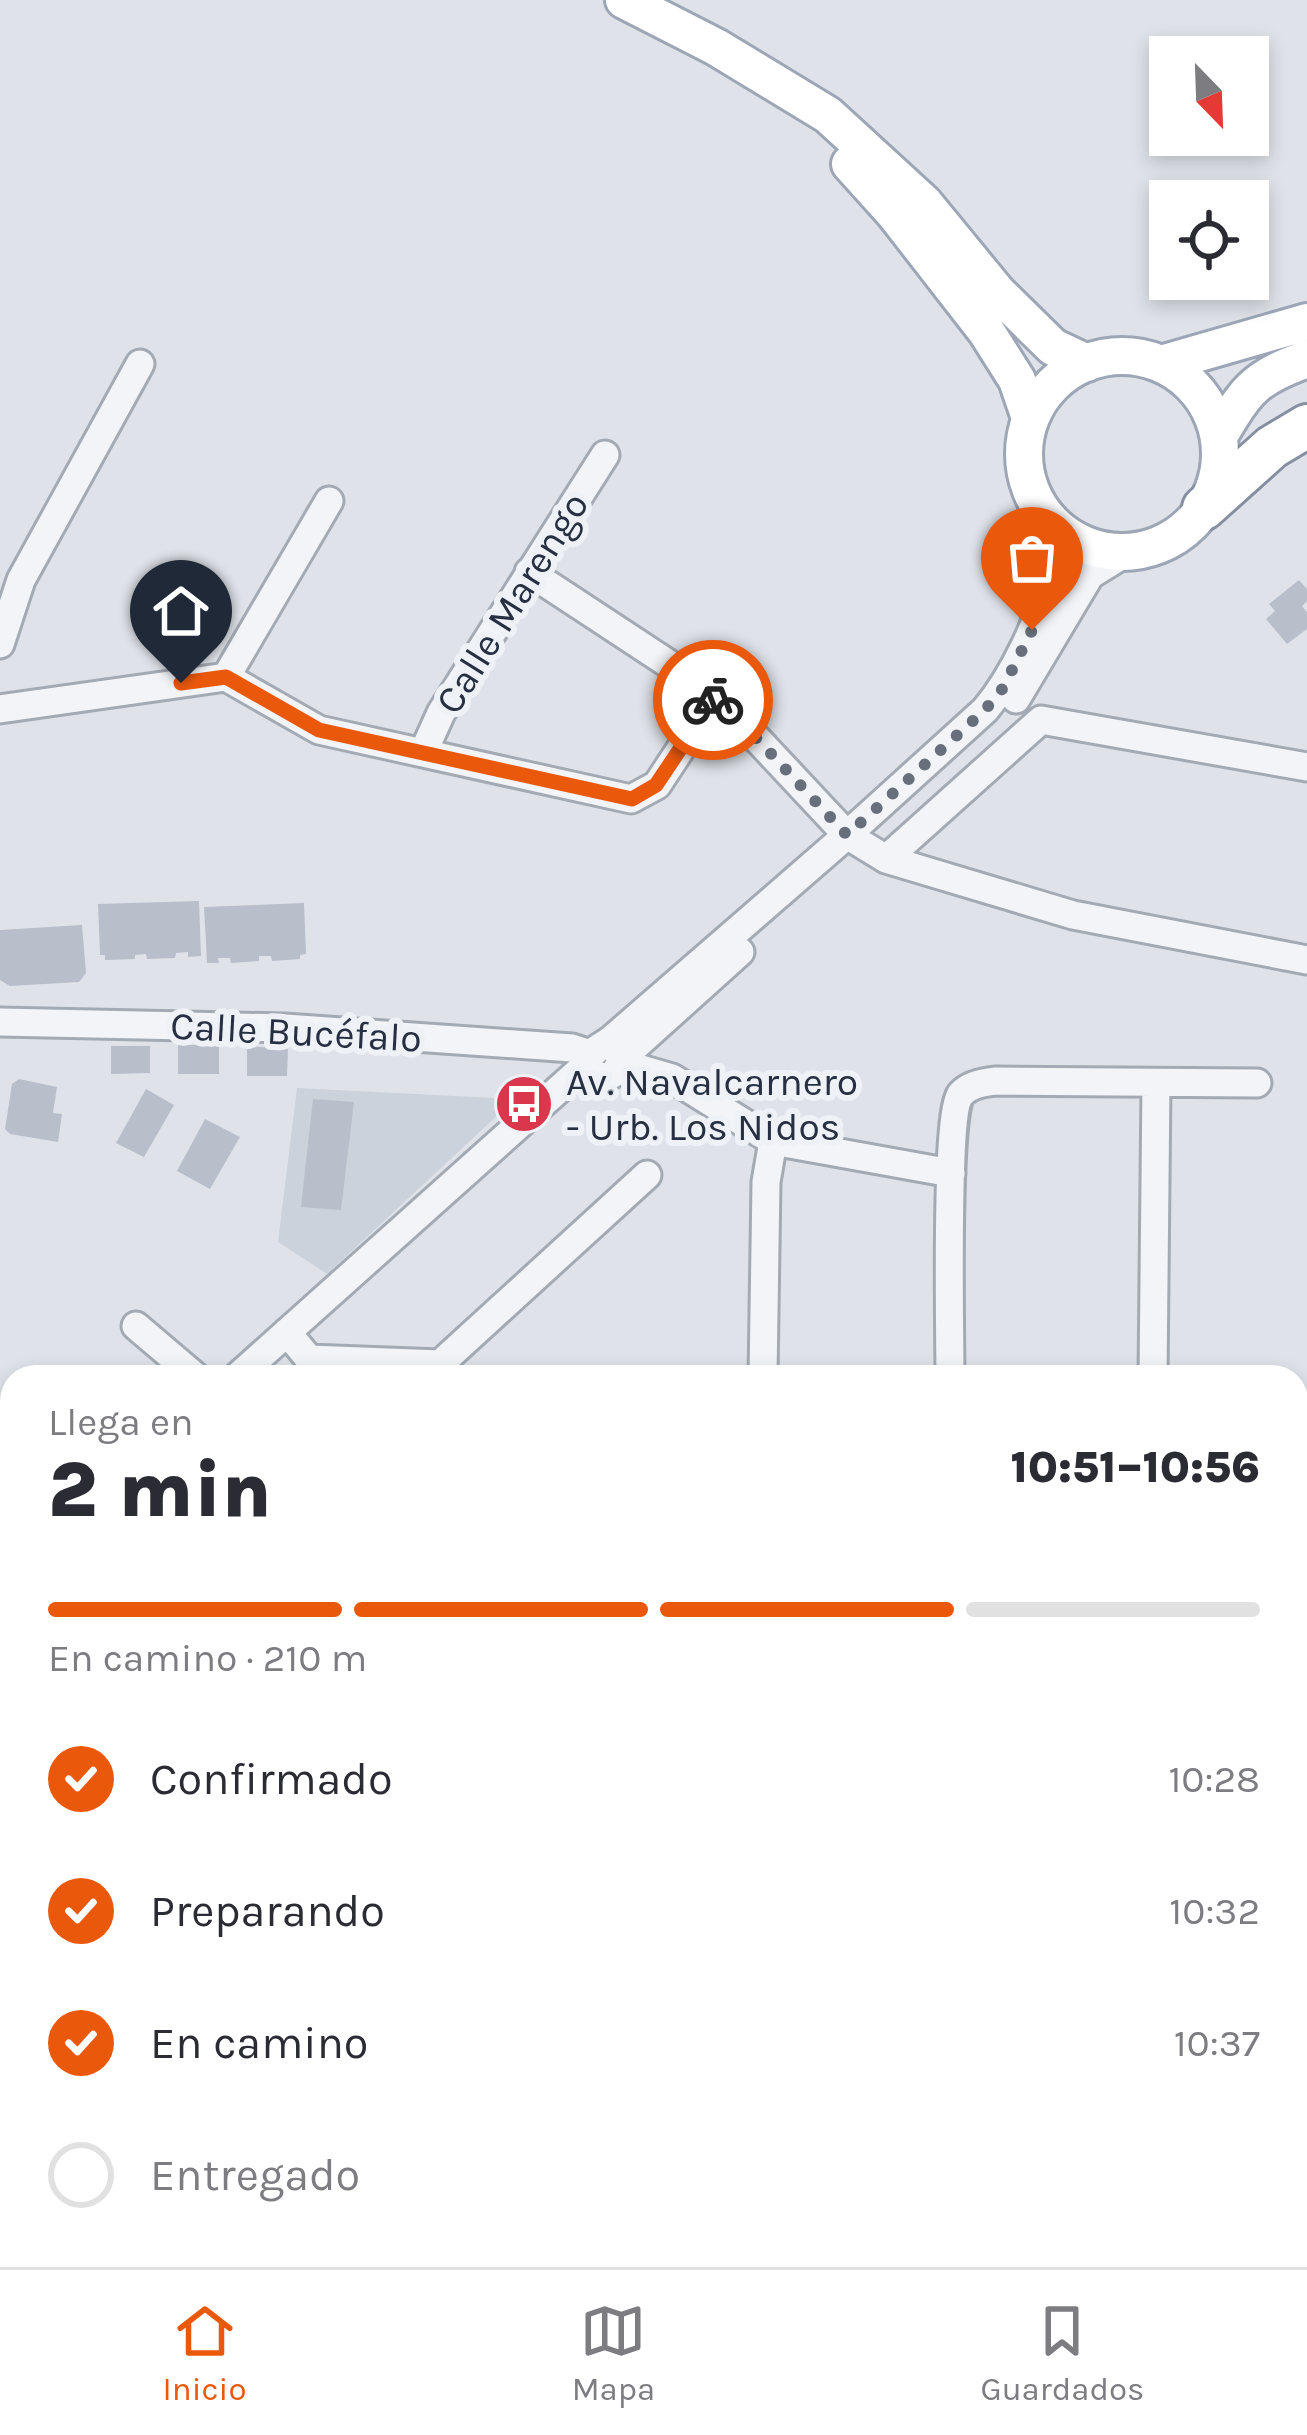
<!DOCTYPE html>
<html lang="es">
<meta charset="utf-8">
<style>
:root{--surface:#fff;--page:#f2f2f3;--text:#2b2b33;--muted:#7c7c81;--line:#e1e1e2;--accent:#ea580c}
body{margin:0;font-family:Karla,sans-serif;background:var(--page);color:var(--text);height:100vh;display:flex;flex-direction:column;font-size:45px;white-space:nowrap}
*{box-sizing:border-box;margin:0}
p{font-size:39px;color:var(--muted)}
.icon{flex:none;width:66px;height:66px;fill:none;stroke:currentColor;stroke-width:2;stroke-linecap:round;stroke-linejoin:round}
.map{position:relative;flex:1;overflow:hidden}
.details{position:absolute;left:0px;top:1365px;width:1308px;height:903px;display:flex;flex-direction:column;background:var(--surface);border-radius:36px 36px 0 0;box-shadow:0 6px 18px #0003}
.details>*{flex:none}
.needle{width:78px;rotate:157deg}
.controls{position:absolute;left:1149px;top:36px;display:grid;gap:24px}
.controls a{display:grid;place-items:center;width:120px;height:120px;border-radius:0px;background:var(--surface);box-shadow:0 6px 18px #0003;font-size:60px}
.pin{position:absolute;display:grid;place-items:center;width:102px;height:102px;color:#fff;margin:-123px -51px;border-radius:50% 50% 50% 0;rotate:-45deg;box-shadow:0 0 12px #0007}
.pin .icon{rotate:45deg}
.courier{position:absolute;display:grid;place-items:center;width:120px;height:120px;margin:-60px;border:9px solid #ea580c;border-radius:50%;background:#fff;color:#222;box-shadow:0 3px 15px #0007}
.summary em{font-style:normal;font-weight:800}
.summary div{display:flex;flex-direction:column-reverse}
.summary{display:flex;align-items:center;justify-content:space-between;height:204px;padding:0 48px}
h1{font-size:78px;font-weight:800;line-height:90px}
.bar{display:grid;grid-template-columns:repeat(4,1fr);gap:18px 12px;align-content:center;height:144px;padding:0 48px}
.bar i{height:15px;border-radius:9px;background:var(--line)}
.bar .active{background:var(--accent)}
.bar p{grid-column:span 4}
ol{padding:0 48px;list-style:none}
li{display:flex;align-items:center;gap:36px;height:132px}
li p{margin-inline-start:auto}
li .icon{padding:12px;border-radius:50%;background:var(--accent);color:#fff;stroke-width:4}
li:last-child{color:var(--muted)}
li i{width:66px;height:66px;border:6px solid var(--line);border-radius:50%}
.tab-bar{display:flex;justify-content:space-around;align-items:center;height:168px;border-top:3px solid var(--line);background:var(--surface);font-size:33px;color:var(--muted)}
.tab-bar a{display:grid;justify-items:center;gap:6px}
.tab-bar .active{color:var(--accent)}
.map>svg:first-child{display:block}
.built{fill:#ccd2dc}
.green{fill:#c4d4bf}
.building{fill:#b8beca}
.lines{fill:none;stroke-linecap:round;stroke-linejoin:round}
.minor-casing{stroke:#a4aab4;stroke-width:33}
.major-casing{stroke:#9da6b6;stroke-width:42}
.highway-casing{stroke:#858fa1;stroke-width:48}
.path{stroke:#bdc1c8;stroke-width:3;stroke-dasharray:9 9;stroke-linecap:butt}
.minor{stroke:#f2f4f7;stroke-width:27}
.major{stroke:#fff;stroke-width:36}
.highway{stroke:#fff;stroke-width:42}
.done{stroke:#676f7c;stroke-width:12;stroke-dasharray:0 21.6}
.route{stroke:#ea580c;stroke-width:15}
.labels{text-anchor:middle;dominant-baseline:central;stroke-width:12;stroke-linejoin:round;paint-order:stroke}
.street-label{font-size:39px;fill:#263042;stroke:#eef2f7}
.poi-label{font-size:39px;fill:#263042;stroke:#eef2f7;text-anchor:start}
</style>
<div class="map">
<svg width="1307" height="2267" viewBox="0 0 1307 2267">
<rect width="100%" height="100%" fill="#dfe3e9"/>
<path class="built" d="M 297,1088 L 515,1099 L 327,1274 L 278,1242 Z"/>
<path class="green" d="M 24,2256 L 186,2256 L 188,2267 L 26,2267 Z
M 212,2256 L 370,2256 L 323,2267 L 214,2267 Z"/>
<path class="building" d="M 1299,580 L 1307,589 L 1307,601 L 1302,606 L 1307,612 L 1307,629 L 1287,644 L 1266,619 L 1275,611 L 1269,604 Z
M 199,901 L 201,956 L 188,957 L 188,952 L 176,953 L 175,958 L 147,959 L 146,954 L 135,955 L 135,959 L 105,960 L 105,955 L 100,955 L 98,904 Z
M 304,903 L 306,954 L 300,955 L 300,959 L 272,961 L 271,956 L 259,956 L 259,961 L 231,963 L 230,958 L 218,958 L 219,963 L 207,963 L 204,907 Z
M 82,925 L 86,973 L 79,982 L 10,986 L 0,980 L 0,930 Z
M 178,1045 L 219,1045 L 219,1074 L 178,1074 Z
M 111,1046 L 150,1046 L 150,1073 L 111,1074 Z
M 247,1046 L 288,1049 L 287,1076 L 247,1076 Z
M 19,1079 L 57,1087 L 53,1113 L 62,1114 L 58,1142 L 10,1134 L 5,1129 L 12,1084 Z
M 146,1089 L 174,1105 L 144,1157 L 116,1143 Z
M 313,1099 L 354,1102 L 341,1210 L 301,1207 Z
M 205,1119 L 240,1137 L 210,1189 L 177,1171 Z"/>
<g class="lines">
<defs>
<path id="minor" d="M 0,644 L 21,580 L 140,364
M 226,677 L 329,501
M 716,695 L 847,835 L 886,859 L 1073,915 L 1307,960
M 1016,699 L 1090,575 L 1127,552
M 0,709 L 226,677 L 319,730 L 631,799 L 657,785 L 716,695 L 529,572
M 423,753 L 441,713 L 605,455
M 886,859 L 1041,720 L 1307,767
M 0,1022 L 285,1028 L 572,1048 L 590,1054
M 619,1068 L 641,1069 L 672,1078 L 773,1141 L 951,1173
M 598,1076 C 611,1078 618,1073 620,1060 L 740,952
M 136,1326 L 196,1377
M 287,1332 L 309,1359 L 440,1364 L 647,1175
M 237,1377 L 588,1063 C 592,1048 601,1048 612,1039 L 847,835 L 985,710 C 1012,678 1044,615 1049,573 C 1051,555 1046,534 1045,516
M 763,1377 L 766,1182 L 773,1141
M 950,1377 C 950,1338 945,1112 961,1094 C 969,1085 985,1082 996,1081 L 1257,1083
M 1153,1377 L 1156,1083
M 0,1582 L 12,1595
M 1296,1593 L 1307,1593
M 1296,2171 L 1307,2170
M 0,2199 L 11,2267
M 200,2256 L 201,2267
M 389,2256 L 390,2267
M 1076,2256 L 1076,2267
M 418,2267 L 475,2256
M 624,2267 L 625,2256
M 759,2267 L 761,2256"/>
<path id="major" d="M 624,0 L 716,47 L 828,115 L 924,203 L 997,292 L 1053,347 L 1087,363
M 850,164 L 895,214 L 986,331 L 1017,380 L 1030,418
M1024 454a98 98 0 1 1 196 0a98 98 0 1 1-196 0Z
M 1161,364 L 1307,322
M 1219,436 C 1247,389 1254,378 1307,359"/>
<path id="highway" d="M 1204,508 L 1272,447 L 1307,426"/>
</defs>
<use href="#minor" class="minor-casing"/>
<use href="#major" class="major-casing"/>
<use href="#highway" class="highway-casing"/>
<path class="path" d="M 1296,2135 L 1307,2134
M 227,2259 L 244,2256
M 93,2267 L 175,2264"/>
<use href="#minor" class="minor"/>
<use href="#major" class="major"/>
<use href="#highway" class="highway"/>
</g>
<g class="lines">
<path class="done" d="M 713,700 L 716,695 L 847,835 L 985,710 L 1003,688 L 1032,630"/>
<path class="route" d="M 181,683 L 226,677 L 319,730 L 632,799 L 656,785 L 713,700"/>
</g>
<defs>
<symbol id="bus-disc" viewBox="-11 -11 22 22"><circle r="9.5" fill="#db374c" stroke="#eef2f7"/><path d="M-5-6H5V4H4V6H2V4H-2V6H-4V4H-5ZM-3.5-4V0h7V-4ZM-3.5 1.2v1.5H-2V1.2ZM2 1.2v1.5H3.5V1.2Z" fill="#fff"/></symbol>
</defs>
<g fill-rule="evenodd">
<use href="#bus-disc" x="491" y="1071" width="66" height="66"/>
</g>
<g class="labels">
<g class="street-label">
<text transform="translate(512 603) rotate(-58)">Calle Marengo</text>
<text transform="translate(296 1032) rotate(3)">Calle Bucéfalo</text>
</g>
<g class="poi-label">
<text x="566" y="1082">Av. Navalcarnero<tspan x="566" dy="45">- Urb. Los Nidos</tspan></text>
</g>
</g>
</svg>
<div class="controls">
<a><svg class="needle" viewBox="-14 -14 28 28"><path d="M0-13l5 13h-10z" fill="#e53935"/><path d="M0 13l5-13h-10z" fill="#7c7c81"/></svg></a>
<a><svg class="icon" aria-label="locate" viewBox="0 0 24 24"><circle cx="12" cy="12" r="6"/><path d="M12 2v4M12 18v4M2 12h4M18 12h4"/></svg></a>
</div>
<div class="pin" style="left:1032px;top:630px;background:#ea580c"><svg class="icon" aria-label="bag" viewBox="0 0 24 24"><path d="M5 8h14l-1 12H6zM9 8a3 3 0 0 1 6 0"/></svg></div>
<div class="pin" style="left:181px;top:683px;background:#1f2937"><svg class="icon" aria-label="home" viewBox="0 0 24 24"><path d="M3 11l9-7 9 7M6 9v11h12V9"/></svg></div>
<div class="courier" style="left:713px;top:700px"><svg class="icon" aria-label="bike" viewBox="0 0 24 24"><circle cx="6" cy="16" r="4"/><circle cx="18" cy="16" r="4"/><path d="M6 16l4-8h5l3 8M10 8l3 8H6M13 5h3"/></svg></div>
<section class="details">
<div class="summary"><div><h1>2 min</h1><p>Llega en</p></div><em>10:51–10:56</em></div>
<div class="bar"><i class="active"></i><i class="active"></i><i class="active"></i><i></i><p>En camino · 210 m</p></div>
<ol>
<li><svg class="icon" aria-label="check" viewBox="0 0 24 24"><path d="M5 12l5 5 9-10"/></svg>Confirmado<p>10:28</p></li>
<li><svg class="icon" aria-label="check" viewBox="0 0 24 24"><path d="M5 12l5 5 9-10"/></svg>Preparando<p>10:32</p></li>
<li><svg class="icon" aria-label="check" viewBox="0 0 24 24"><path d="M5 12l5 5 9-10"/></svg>En camino<p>10:37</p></li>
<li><i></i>Entregado</li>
</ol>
</section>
</div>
<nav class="tab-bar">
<a class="active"><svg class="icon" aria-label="home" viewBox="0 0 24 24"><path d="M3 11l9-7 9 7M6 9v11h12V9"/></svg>Inicio</a>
<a><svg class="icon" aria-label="map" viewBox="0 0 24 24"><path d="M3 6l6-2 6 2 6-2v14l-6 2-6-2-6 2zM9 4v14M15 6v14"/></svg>Mapa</a>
<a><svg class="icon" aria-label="saved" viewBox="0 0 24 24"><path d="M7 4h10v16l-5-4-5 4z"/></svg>Guardados</a>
</nav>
